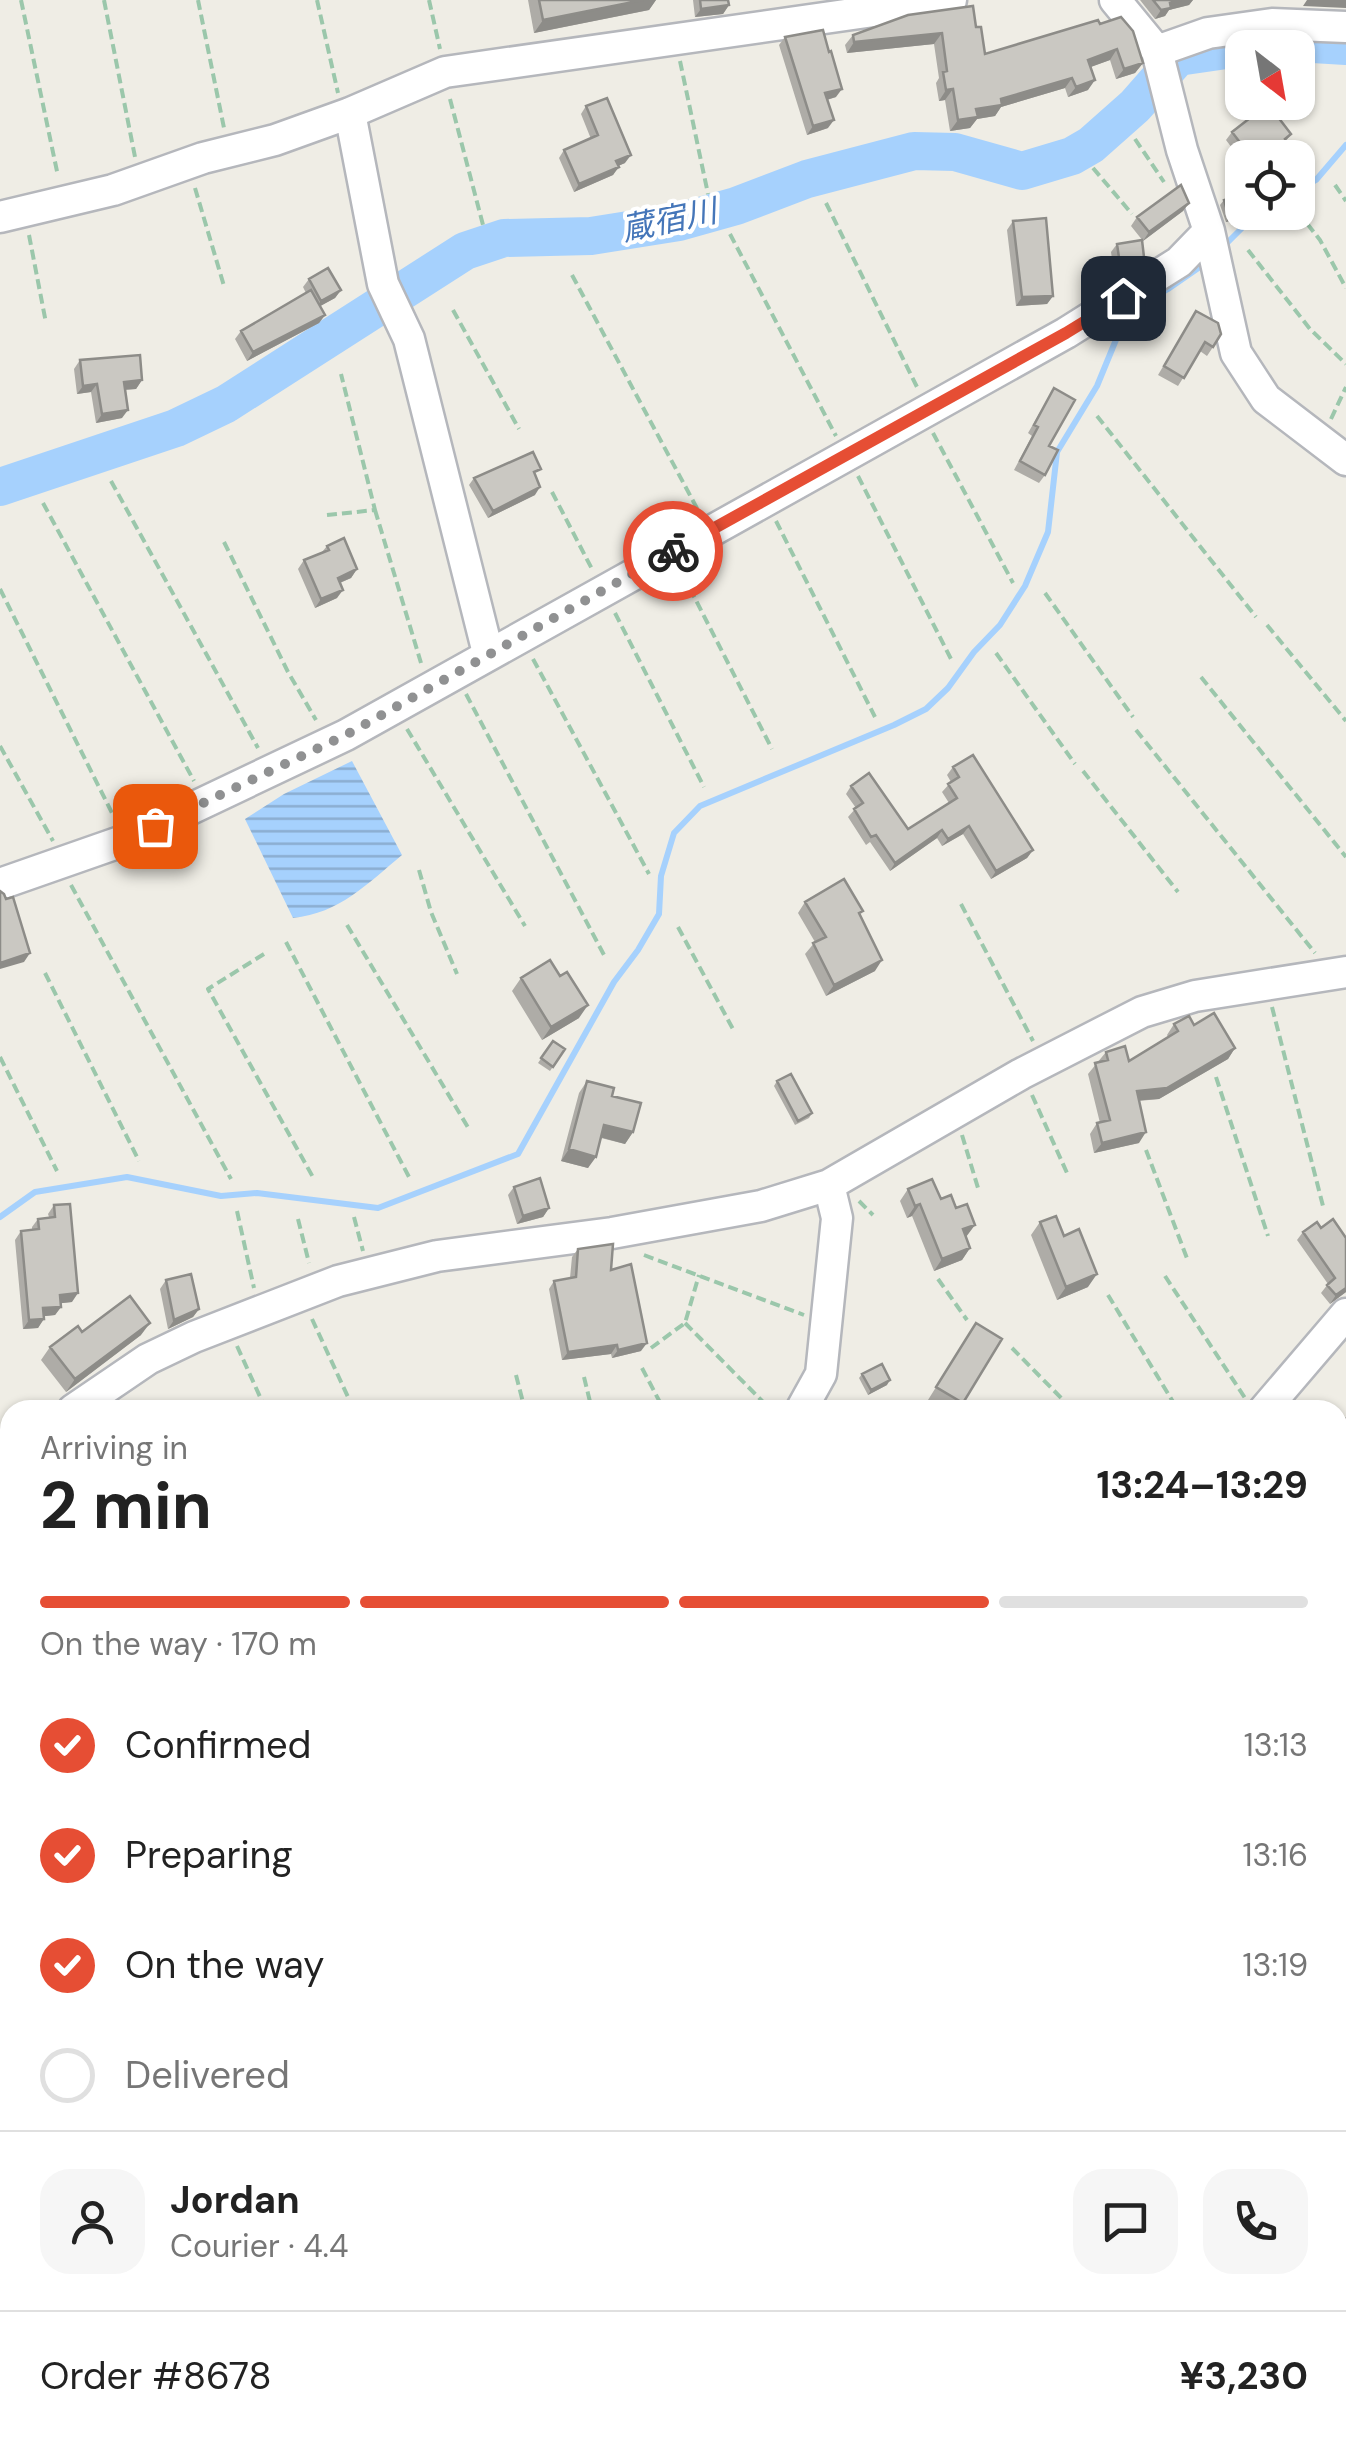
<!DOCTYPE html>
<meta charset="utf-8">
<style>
:root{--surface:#fff;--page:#f6f6f6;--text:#222;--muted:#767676;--line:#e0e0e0;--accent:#e64e34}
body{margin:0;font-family:"DM Sans","Noto Sans JP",sans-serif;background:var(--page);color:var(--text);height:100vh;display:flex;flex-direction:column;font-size:38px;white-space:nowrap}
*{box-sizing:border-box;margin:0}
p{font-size:32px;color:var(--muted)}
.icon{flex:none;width:55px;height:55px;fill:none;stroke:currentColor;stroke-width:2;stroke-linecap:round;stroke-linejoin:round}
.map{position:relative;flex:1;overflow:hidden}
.drawer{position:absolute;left:0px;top:1400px;width:1348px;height:1062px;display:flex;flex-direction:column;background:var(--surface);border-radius:30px 30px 0 0;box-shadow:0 2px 8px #0004}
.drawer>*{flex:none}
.needle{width:65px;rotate:149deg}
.fabs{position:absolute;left:1225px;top:30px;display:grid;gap:20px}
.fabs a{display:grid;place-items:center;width:90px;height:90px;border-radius:20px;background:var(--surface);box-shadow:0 2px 8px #0004;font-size:50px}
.pin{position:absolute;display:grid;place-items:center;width:85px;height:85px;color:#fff;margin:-42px;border-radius:20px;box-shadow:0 5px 15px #0006}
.courier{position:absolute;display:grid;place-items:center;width:100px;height:100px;margin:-50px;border:8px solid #e64e34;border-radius:50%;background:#fff;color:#222;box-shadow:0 2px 12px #0007}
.overview em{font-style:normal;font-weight:700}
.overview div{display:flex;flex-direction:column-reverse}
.overview{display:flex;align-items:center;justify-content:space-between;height:170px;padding:0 40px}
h1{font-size:65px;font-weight:700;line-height:75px}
.bar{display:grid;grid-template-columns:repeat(4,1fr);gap:15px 10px;align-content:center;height:120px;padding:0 40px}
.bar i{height:12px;border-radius:8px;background:var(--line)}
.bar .on{background:var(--accent)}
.bar p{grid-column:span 4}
.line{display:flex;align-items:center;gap:25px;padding:0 40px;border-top:2px solid var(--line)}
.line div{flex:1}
.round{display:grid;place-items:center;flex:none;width:105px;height:105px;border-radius:30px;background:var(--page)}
ol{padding:0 40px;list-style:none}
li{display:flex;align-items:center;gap:30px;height:110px}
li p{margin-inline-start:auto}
li .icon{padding:10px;border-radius:50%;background:var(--accent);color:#fff;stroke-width:4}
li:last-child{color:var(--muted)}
li i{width:55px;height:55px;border:5px solid var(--line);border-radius:50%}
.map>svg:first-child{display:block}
.forest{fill:url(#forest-firs)}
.water{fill:url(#water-rules)}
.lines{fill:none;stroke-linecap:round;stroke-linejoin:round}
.stream{stroke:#a6d1fd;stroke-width:6}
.river{stroke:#a6d1fd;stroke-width:38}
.minor-casing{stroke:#b5b7bc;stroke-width:35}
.path{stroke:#9bc7ab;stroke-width:4;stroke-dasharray:10 5;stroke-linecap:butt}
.minor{stroke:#fff;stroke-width:30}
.wall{fill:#aeaca7}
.shaded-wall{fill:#8d8c88}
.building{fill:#cac8c2;stroke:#8d8c88;stroke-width:2.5}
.done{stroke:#909192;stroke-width:10;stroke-dasharray:0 18}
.route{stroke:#e64e34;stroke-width:12}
.labels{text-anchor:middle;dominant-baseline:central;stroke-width:8;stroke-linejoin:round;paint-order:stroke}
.water-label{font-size:32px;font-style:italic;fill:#4576b9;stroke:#fff}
</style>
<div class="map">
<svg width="1346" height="2462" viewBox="0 0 1346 2462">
<defs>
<pattern id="forest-firs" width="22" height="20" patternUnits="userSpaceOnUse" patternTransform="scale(2.5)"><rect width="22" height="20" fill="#c2e6c5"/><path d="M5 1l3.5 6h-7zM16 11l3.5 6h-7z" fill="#a1bea4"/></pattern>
<pattern id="water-rules" width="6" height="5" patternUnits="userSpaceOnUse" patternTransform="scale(2.5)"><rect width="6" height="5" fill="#a6d1fd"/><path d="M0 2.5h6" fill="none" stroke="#8aadd0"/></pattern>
</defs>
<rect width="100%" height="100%" fill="#efede5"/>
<path class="forest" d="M 702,2453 L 884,2453 L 873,2462 L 709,2462 Z"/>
<path class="water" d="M 352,761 L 402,855 C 367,884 340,913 293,918 L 245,819 L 284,794 Z
M 1346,2079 L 1346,2462 L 1216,2462 L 1217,2453 L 1338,2452 L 1338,2084 Z"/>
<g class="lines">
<path class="stream" d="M 1298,190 L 1316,180 L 1346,145
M 1223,247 L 1258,212
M 0,1217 L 35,1192 L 127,1177 L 221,1196 L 257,1193 L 378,1208 L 518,1154 L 614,982 L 638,950 L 659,914 L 661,876 L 674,833 L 700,806 L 894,725 L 926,709 L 948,688 L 974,652 L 1000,625 L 1025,586 L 1048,532 L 1057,452 L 1097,386 L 1127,313 L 1168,289 L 1207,262
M 995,2452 L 1006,2462
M 890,2462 L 904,2452
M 1195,2462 L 1206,2452"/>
<path class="river" d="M 0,487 L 176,428 L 226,404 L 465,251 L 504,238 L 591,236 L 679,222 L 736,206 L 807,179 L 914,151 L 955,152 L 1022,171 L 1072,156 L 1091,145 L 1135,106 L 1178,57 L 1280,42 L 1346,46"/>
<defs>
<path id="minor" d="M 1115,0 L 1157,51 L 1182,150 L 1209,231 L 1236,353 L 1266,399 L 1346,460
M 1157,51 L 1208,33 L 1272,24 L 1346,27
M 350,113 L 383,284 L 409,339 L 488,653
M 0,217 L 113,190 L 203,158 L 275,140 L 350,113 L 445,72 L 951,0
M 0,884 L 123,841 L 346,735 L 1066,333 L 1179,262 L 1209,231
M 73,1410 L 148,1359 L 194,1337 L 338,1281 L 437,1256 L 612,1233 L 761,1206 L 829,1185 L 1021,1074 L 1142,1012 L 1195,996 L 1346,972
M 801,1410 L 821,1374 L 837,1218 L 829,1185
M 1264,1410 L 1346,1314
M 0,1459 L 10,1453
M 0,1824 L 10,1816
M 0,2032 L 10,2040
M 92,2462 L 105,2452"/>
</defs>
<use href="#minor" class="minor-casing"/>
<path class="path" d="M 21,0 L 58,176
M 104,0 L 135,157
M 198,0 L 224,128
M 317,0 L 338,93
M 429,0 L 440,49
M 680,61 L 708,194
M 450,99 L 483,225
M 1135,139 L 1164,182
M 1093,168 L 1132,214
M 1335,185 L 1346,201
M 195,188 L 224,286
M 826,203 L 918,389
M 1298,212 L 1320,240 L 1346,288
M 730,234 L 836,436
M 29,235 L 46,323
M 1248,250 L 1310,329 L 1346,364
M 572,275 L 699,512
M 453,310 L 519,429
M 1097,416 L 1256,617
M 1331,419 L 1346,387
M 933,433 L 1013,583
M 858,476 L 951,659
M 111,481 L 258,748
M 552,492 L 593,571
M 43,503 L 194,781
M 375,510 L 421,663
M 327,515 L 375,510 L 341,374
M 776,521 L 875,717
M 224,542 L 288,672 L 316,720
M 683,575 L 772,749
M 0,589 L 114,817
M 1045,593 L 1133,717
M 615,613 L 704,787
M 1267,625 L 1346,721
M 996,653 L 1075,764
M 533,659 L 649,874
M 1201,677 L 1346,857
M 466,694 L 604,955
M 407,729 L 525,926
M 1136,730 L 1315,953
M 0,746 L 53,841
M 1083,771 L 1178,892
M 419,870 L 431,912 L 457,974
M 71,885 L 231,1179
M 961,904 L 1033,1041
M 347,925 L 469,1129
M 678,927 L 734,1031
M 286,942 L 409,1177
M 264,954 L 208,989 L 314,1179
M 45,973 L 139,1161
M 1272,1007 L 1324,1210
M 0,1057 L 57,1171
M 1216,1077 L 1268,1236
M 1032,1095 L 1067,1173
M 962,1135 L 978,1188
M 1146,1150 L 1188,1261
M 859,1201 L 873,1215
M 237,1211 L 254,1288
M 354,1217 L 363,1251
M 298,1219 L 309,1263
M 644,1255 L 804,1315
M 1165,1276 L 1245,1398
M 938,1279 L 967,1320
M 1108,1295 L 1178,1410
M 312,1319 L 354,1410
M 685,1323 L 771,1410
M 237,1346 L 266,1410
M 651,1348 L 685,1323 L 699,1275
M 1012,1348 L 1073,1410
M 642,1368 L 664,1410
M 516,1375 L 525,1410
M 584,1377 L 592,1410
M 407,1410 L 408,1410
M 0,1491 L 10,1513
M 0,1675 L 10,1695
M 0,2348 L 10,2355
M 535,2452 L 539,2462
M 431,2462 L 439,2452"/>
<use href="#minor" class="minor"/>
</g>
<path class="wall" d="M 528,0 L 656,0 L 649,10 L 534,33 Z
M 693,0 L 728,0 L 729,5 L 723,14 L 695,17 Z
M 1140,0 L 1193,0 L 1189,5 L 1169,10 L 1165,16 L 1155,19 Z
M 1100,24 L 1143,63 L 1135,73 L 1116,79 L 1110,60 L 1090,67 L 1088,90 L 1068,97 L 1065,88 L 1001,107 L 995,116 L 977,119 L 970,128 L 950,131 L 945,100 L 939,101 L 936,83 L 939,78 L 934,44 L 847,53 L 845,45 L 853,35 L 976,27 L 985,54 Z
M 785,37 L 836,97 L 827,100 L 828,128 L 807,135 L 779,45 Z
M 586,106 L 625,163 L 618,166 L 613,175 L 574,192 L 559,158 L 564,150 L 591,139 L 581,114 Z
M 1232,132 L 1291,134 L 1286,141 L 1298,158 L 1242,158 L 1242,175 L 1230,159 L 1235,152 L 1226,140 Z
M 1224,200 L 1242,212 L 1252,212 L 1250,215 L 1226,222 L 1220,205 Z
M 1189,203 L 1183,211 L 1143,241 L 1131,226 L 1137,217 Z
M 1013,221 L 1053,296 L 1047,304 L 1016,306 L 1007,230 Z
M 1117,244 L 1144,257 L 1138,265 L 1115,280 L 1111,252 Z
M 309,279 L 341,290 L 335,298 L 320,306 L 325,315 L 319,323 L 247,361 L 235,339 L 241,331 L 306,293 L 303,287 Z
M 1196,311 L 1213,347 L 1207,356 L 1200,351 L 1178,386 L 1158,375 Z
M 80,360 L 142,380 L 136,389 L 125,390 L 122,418 L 96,423 L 91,392 L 77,394 L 74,369 Z
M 1054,388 L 1049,446 L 1045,475 L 1039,483 L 1014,470 L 1032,436 L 1028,433 Z
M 474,478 L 535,495 L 488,518 L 469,485 Z
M 327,546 L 357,569 L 351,578 L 340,583 L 337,598 L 315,608 L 298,569 L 304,560 L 322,552 Z
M 953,767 L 1033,850 L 1027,858 L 991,879 L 963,834 L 942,846 L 937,838 L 890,871 L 870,842 L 866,845 L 848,817 L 856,808 L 846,794 L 851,786 L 908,829 L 949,803 L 942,792 L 951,782 L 947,775 Z
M 805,902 L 863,911 L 860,915 L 875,971 L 826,996 L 805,954 L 815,942 L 798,913 Z
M 560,976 L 579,1018 L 542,1040 L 512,991 L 521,978 Z
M 1174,1024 L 1194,1025 L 1235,1048 L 1228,1059 L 1159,1099 L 1139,1101 L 1139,1143 L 1094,1153 L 1090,1134 L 1097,1123 L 1100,1123 L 1088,1074 L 1106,1052 L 1129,1061 L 1168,1037 L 1167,1035 Z
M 553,1041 L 565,1049 L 550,1071 L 538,1063 Z
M 587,1081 L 612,1096 L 633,1132 L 625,1144 L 601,1138 L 588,1168 L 561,1161 L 579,1093 Z
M 777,1081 L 812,1113 L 809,1118 L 795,1125 L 774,1086 Z
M 514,1187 L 549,1208 L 543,1217 L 517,1224 L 508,1195 Z
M 908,1189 L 941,1199 L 970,1248 L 962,1260 L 934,1271 L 912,1216 L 907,1218 L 900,1201 Z
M 54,1205 L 72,1302 L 61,1303 L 61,1307 L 55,1315 L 44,1316 L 38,1328 L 23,1329 L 15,1240 L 21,1231 L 32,1230 L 32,1227 L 38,1219 L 49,1217 L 48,1214 Z
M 1040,1222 L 1088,1287 L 1057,1300 L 1031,1235 Z
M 1303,1232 L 1346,1292 L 1330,1304 L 1321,1293 L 1328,1284 L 1297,1240 Z
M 578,1249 L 611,1270 L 641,1351 L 612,1358 L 611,1354 L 562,1360 L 549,1289 L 554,1281 L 570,1278 L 572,1257 Z
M 166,1280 L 199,1309 L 193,1317 L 168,1329 L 160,1289 Z
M 976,1323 L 1002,1339 L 958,1410 L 945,1410 L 928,1400 Z
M 82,1332 L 141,1335 L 66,1392 L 41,1360 L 50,1347 Z
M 862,1374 L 887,1385 L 868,1395 L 859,1378 Z
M 1346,1417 L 1346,1444 L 1344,1445 L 1338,1433 L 1338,1425 L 1341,1420 Z
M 1340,1507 L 1346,1536 L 1338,1537 L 1338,1510 Z
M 10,1834 L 10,1879 L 0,1886 L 7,1852 L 0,1842 L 4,1837 Z
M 0,2040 L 10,2049 L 10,2105 L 6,2101 L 0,2107 Z
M 306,2452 L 337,2452 L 327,2462 L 310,2462 L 304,2456 Z"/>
<path class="shaded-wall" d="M 643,0 L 656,0 L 649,10 L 534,33 L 543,20 Z
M 1181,0 L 1193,0 L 1189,5 L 1169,10 L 1165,16 L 1155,19 L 1161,10 L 1170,3 Z
M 1307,0 L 1346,0 L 1346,8 L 1303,6 Z
M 729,5 L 723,14 L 695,17 L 701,9 Z
M 942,33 L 934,44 L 847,53 L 854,42 Z
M 1117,49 L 1110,60 L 1080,71 L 1088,60 Z
M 1143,63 L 1135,73 L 1116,79 L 1124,69 Z
M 1072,78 L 1065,88 L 1001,107 L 995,116 L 977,119 L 970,128 L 950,131 L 958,120 L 976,109 L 1001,99 Z
M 1095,80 L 1088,90 L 1068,97 L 1076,87 Z
M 842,89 L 836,97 L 819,102 L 825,93 Z
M 953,89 L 945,100 L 939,101 L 946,90 Z
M 834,120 L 828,128 L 807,135 L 813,126 Z
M 631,155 L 625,163 L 611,169 L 616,161 Z
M 619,167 L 613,175 L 574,192 L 579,184 Z
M 1189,203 L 1183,211 L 1143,241 L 1149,232 Z
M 1246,212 L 1252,212 L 1250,215 L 1226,222 L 1229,217 Z
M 1144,257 L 1138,265 L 1115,280 L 1121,271 Z
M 341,290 L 335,298 L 315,309 L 321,301 Z
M 1053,296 L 1047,304 L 1016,306 L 1022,297 Z
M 325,315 L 319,323 L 247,361 L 253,352 Z
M 142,380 L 136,389 L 118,390 L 124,382 Z
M 97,384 L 91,392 L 77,394 L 83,386 Z
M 128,410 L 122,418 L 96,423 L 102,414 Z
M 540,487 L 535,495 L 488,518 L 493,511 Z
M 357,569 L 351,578 L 332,586 L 338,578 Z
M 343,590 L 337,598 L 315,608 L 321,599 Z
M 969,826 L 963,834 L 942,846 L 948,839 Z
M 942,830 L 937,838 L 890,871 L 895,863 Z
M 1033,850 L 1027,858 L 991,879 L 996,871 Z
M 30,953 L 24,962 L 0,969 L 0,963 Z
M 882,960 L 875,971 L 826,996 L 834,985 Z
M 588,1005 L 579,1018 L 542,1040 L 551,1027 Z
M 1235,1048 L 1228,1059 L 1159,1099 L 1130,1101 L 1137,1091 Z
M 604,1125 L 633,1132 L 625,1144 L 596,1136 Z
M 1146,1132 L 1139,1143 L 1094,1153 L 1102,1143 Z
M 569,1149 L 596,1157 L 588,1168 L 561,1161 Z
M 920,1204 L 912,1216 L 907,1218 L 915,1206 Z
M 549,1208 L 543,1217 L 517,1224 L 523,1216 Z
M 975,1225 L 966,1237 L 963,1229 Z
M 970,1248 L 962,1260 L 934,1271 L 942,1259 Z
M 1097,1274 L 1088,1287 L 1057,1300 L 1066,1287 Z
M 1346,1288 L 1346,1292 L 1330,1304 L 1336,1295 Z
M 78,1293 L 72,1302 L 54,1304 L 60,1295 Z
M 61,1307 L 55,1315 L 37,1317 L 43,1308 Z
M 199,1309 L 193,1317 L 168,1329 L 174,1320 Z
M 44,1319 L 38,1328 L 23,1329 L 29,1320 Z
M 150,1323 L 141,1335 L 66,1392 L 75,1379 Z
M 647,1343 L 641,1351 L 612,1358 L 618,1350 Z
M 617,1345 L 611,1354 L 562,1360 L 568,1352 Z
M 890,1380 L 887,1385 L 868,1395 L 871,1390 Z
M 1346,1528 L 1346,1536 L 1338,1537 L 1343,1529 Z
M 0,2006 L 10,2007 L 10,2012 L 8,2015 L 0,2015 Z"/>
<path class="building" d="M 539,0 L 643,0 L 543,20 Z
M 700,0 L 728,0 L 729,5 L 701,9 Z
M 1153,0 L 1181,0 L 1170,3 L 1171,8 L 1161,10 Z
M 973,6 L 976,27 L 981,27 L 985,54 L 1098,20 L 1100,24 L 1121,17 L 1133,31 L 1143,63 L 1124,69 L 1117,49 L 1088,60 L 1095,80 L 1076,87 L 1072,78 L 1001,99 L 1002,105 L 976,109 L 978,117 L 958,120 L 953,89 L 946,90 L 943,72 L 947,71 L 942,33 L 854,42 L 853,35 L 908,15 Z
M 823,30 L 829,52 L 831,51 L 842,89 L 825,93 L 834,120 L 813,126 L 785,37 Z
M 607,98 L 631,155 L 616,161 L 619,167 L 579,184 L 564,150 L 598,135 L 586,106 Z
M 1268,104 L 1291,134 L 1285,139 L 1305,166 L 1298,171 L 1298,158 L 1274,158 L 1269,151 L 1260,158 L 1242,158 L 1242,160 L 1236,150 L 1242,145 L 1232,132 Z
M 1181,185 L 1189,203 L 1149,232 L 1137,217 Z
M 1242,195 L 1242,212 L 1246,212 L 1229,217 L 1224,200 Z
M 1046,218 L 1053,296 L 1022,297 L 1013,221 Z
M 1142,240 L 1144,257 L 1121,271 L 1117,244 Z
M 328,268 L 341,290 L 321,301 L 309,279 Z
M 311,290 L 325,315 L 253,352 L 241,331 Z
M 1196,311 L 1218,323 L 1221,334 L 1213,347 L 1205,342 L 1184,378 L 1164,366 Z
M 140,355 L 142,380 L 124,382 L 128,410 L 102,414 L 97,384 L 83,386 L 80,360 Z
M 1054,388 L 1075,400 L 1049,446 L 1058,450 L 1045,475 L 1020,461 L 1038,427 L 1034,425 Z
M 533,452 L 541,469 L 534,472 L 540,487 L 493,511 L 474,478 Z
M 344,538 L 357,569 L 338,578 L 343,590 L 321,599 L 304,560 L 329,550 L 327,546 Z
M 973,755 L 1033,850 L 996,871 L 969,826 L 948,839 L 942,830 L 895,863 L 876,835 L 871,837 L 854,809 L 863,803 L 851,786 L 869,773 L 908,829 L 957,798 L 948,784 L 959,777 L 953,767 Z
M 844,879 L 863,911 L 859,913 L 882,960 L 834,985 L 813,943 L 826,937 L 805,902 Z
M 0,891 L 4,894 L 6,899 L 13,897 L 30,953 L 0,963 Z
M 550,960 L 560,976 L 567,972 L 588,1005 L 551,1027 L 521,978 Z
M 1214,1013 L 1235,1048 L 1167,1088 L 1137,1091 L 1146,1132 L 1102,1143 L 1097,1123 L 1110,1120 L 1095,1063 L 1108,1060 L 1106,1052 L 1125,1046 L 1129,1061 L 1178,1031 L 1174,1024 L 1189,1016 L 1194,1025 Z
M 553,1041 L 565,1049 L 553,1067 L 541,1058 Z
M 791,1074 L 812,1113 L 798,1121 L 777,1081 Z
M 587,1081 L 614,1088 L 612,1096 L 641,1103 L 633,1132 L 604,1125 L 596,1157 L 569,1149 Z
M 540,1178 L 549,1208 L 523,1216 L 514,1187 Z
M 932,1179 L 941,1199 L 951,1195 L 956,1208 L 967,1204 L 975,1225 L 963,1229 L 970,1248 L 942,1259 L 920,1204 L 915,1206 L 908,1189 Z
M 70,1204 L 78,1293 L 60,1295 L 61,1307 L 43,1308 L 44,1319 L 29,1320 L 21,1231 L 39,1229 L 38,1219 L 55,1217 L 54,1205 Z
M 1056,1216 L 1064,1236 L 1079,1229 L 1097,1274 L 1066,1287 L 1040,1222 Z
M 1333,1219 L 1346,1238 L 1346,1288 L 1336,1295 L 1327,1285 L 1335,1278 L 1303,1232 L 1317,1222 L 1321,1228 Z
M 613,1244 L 611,1270 L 631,1264 L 647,1343 L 618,1350 L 617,1345 L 568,1352 L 554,1281 L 576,1277 L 578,1249 Z
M 191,1274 L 199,1309 L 174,1320 L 166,1280 Z
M 130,1296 L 150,1323 L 75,1379 L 50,1347 L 78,1326 L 82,1332 Z
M 976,1323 L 1002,1339 L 963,1403 L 936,1387 Z
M 882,1364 L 890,1380 L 871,1390 L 862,1374 Z
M 1346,1506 L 1346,1528 L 1343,1529 L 1340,1507 Z
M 10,1849 L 10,1876 L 0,1884 L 0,1857 Z
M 0,1959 L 10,1966 L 10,2007 L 0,2006 Z
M 0,2040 L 10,2049 L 10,2094 L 5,2099 L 0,2095 Z
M 0,2161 L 10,2168 L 10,2191 L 5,2198 L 0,2194 Z
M 126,2452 L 155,2452 L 159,2458 L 152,2462 L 128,2462 L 124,2456 Z
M 201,2452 L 223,2452 L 231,2462 L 190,2462 Z
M 315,2452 L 334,2452 L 323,2462 Z"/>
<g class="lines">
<path class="done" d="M 155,826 L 346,735 L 673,551"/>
<path class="route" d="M 673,551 L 1066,333 L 1123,298"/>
</g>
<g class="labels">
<g class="water-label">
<text transform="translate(669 220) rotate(-12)">蔵宿川</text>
</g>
</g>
</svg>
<div class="fabs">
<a><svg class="needle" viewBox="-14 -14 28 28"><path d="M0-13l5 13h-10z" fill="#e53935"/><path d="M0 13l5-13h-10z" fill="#767676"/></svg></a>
<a><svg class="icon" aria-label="locate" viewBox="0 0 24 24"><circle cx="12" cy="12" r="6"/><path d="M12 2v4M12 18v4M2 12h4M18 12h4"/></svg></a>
</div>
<div class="pin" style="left:155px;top:826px;background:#ea580c"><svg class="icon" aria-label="bag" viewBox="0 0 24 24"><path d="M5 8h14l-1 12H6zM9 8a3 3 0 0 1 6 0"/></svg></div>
<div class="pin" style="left:1123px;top:298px;background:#1f2937"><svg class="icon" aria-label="home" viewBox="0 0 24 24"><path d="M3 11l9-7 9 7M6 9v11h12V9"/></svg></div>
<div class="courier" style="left:673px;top:551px"><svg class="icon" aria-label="bike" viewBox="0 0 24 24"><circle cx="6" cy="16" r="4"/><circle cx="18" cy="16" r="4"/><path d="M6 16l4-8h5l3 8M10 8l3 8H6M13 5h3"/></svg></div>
<section class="drawer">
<div class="overview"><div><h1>2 min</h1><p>Arriving in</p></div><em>13:24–13:29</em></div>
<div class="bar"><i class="on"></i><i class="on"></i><i class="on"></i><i></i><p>On the way · 170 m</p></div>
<ol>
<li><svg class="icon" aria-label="check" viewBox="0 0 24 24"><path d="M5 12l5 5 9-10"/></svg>Confirmed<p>13:13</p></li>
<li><svg class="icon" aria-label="check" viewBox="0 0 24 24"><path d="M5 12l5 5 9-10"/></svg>Preparing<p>13:16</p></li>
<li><svg class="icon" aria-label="check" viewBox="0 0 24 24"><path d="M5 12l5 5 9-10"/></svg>On the way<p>13:19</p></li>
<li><i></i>Delivered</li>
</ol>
<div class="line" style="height:180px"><a class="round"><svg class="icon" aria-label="person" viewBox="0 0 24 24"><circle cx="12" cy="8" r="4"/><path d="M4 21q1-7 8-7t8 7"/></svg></a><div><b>Jordan</b><p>Courier · 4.4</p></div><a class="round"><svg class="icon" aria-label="chat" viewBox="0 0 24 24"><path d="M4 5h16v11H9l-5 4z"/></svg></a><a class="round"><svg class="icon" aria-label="phone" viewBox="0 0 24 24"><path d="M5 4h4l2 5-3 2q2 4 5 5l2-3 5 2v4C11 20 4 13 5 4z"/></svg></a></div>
<div class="line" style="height:130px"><div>Order #8678</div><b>¥3,230</b></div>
</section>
</div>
